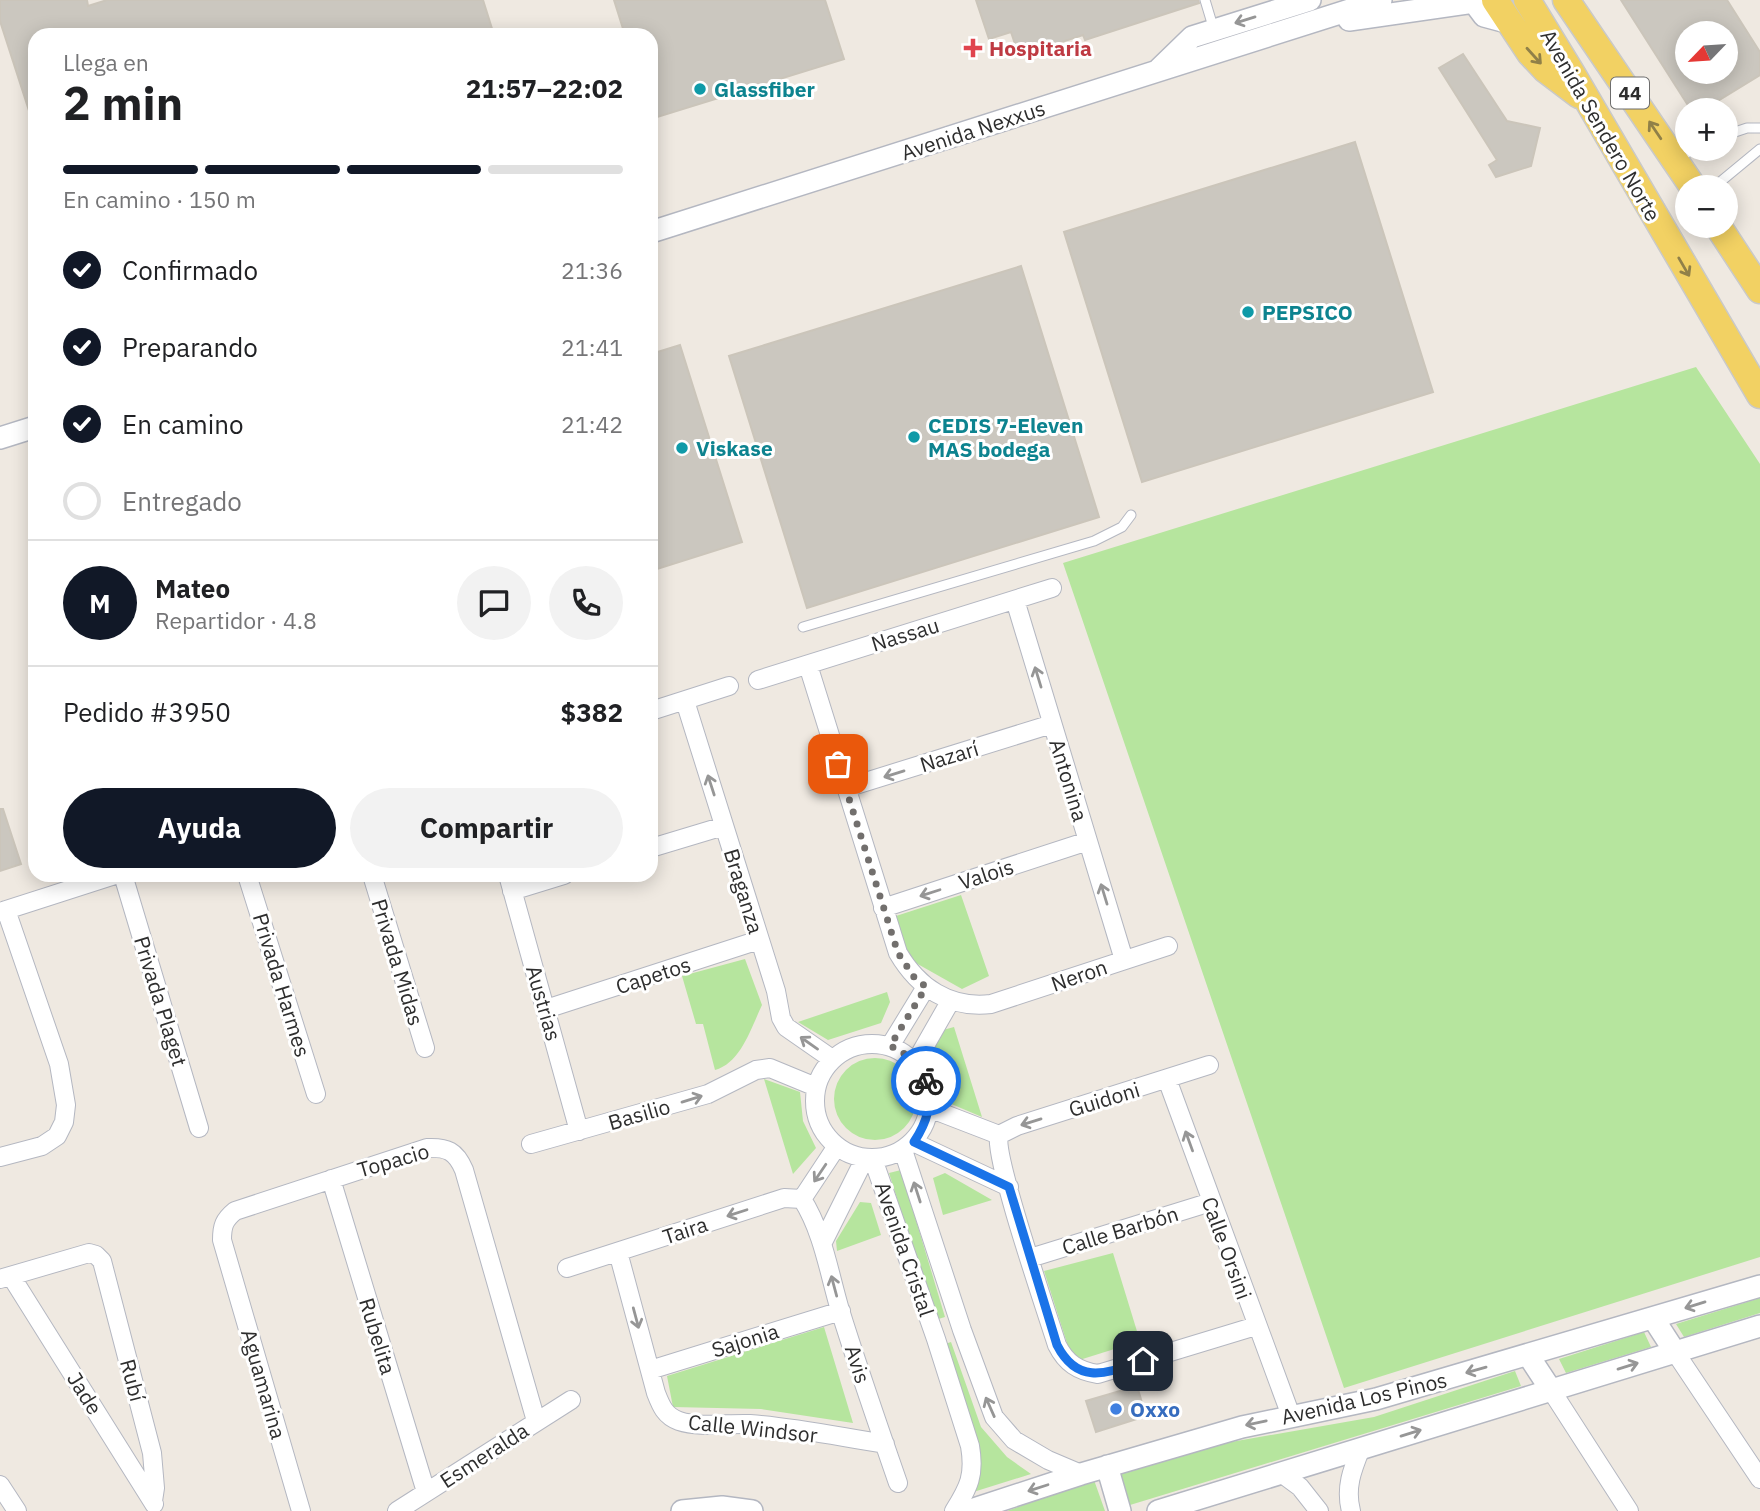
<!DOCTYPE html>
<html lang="es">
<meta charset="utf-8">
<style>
:root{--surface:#fff;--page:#f2f2f2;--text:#202124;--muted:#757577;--line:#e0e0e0;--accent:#111827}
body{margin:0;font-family:"IBM Plex Sans",sans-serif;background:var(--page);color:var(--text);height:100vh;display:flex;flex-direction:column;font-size:26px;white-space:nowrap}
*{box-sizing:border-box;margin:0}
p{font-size:23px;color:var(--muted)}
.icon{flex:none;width:38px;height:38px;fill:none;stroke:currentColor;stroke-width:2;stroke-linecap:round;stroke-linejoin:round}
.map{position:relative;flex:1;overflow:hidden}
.sheet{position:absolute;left:28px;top:28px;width:630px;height:854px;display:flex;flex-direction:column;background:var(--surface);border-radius:21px;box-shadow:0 4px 18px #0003}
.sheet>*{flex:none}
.needle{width:46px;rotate:245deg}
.controls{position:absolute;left:1675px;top:21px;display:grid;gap:14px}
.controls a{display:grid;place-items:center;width:63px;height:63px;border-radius:50%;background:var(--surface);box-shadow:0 4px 18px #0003;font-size:35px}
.pin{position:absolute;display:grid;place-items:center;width:60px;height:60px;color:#fff;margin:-30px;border-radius:14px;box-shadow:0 4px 10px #0006}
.courier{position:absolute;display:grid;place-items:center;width:70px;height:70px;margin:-35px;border:5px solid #1a73e8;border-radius:50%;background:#fff;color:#222;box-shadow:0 2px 9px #0007}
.summary em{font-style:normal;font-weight:700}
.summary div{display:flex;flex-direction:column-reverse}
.summary{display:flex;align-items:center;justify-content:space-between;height:119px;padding:0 35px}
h1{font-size:46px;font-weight:700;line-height:52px}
.bar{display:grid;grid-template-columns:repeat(4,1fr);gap:10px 7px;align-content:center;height:84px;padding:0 35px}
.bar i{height:9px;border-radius:5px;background:var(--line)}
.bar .on{background:var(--accent)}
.bar p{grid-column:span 4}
.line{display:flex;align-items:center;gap:18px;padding:0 35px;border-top:2px solid var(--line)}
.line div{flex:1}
.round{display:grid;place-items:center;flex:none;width:74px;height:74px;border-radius:37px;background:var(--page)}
ol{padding:0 35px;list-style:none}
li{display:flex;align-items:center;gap:21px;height:77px}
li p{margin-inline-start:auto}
li .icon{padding:7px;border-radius:50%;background:var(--accent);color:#fff;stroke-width:4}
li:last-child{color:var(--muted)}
li i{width:38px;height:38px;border:4px solid var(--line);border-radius:50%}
.cta{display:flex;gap:14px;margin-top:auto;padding:14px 35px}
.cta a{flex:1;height:80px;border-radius:42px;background:var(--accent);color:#fff;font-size:28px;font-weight:700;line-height:80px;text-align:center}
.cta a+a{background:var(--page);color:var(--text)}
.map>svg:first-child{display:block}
.green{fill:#b6e59e}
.building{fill:#cbc7bf;stroke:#cbc5ba;stroke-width:2;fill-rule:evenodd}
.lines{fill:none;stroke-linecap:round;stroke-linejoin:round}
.service-casing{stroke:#b4b7c1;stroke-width:11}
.minor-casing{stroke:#b4b7c1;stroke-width:20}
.tertiary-casing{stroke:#b4b7c1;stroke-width:24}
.primary-casing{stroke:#c9c9c9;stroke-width:29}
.service{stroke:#fff;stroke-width:9}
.minor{stroke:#fff;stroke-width:18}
.tertiary{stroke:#fff;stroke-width:21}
.primary{stroke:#f2d163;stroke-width:26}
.oneway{stroke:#969696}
.oneway2{stroke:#908048}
.done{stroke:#726f6d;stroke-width:7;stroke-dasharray:0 12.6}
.route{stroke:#1a73e8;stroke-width:9}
.health-dot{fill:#e0444e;stroke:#fff;stroke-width:2.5}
.culture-dot{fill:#0f9aa8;stroke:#fff;stroke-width:2.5}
.shop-dot{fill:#3f7fe0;stroke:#fff;stroke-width:2.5}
.labels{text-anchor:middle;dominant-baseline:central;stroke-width:6;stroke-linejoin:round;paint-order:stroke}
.shield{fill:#fff;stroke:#6d6d6d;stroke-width:2}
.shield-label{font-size:19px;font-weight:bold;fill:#2e2e2e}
.health-label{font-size:21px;font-weight:bold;fill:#be3a42;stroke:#fff;text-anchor:start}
.culture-label{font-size:21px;font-weight:bold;fill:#0d838f;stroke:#fff;text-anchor:start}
.street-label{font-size:21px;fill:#2e2e2e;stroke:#fff}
.shop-label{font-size:21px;font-weight:bold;fill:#366cbe;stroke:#fff;text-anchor:start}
</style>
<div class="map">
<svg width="1760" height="1511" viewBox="0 0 1760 1511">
<rect width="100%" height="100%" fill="#efe9e1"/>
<path class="green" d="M 1696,367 L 1760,464 L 1760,1257 L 1344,1388 L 1063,563 Z
M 961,895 L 989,976 L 962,989 L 907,958 L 896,916 Z
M 745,959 L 762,1005 C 751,1028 741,1063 715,1070 L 703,1024 L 696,1024 L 682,976 Z
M 887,992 L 890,1002 L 881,1023 L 828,1040 L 798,1022 Z
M 954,1027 L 982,1117 L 949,1103 L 932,1053 L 943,1030 Z
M834 1099a41 41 0 1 1 82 0a41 41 0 1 1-82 0Z
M 764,1079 L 800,1092 L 803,1121 L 816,1148 L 793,1174 Z
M 901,1170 L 945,1317 L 935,1320 L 889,1173 Z
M 945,1173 L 992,1200 L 943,1215 L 933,1178 Z
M 860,1202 L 871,1203 L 881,1235 L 837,1251 L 836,1241 Z
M 1113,1253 L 1140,1341 L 1073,1362 L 1044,1271 Z
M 1760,1298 L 1760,1313 L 1684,1337 L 1676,1324 Z
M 824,1327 L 853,1423 L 761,1409 L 673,1407 L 667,1376 Z
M 1644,1332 L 1651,1347 L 1566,1373 L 1559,1359 Z
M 951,1342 L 981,1427 L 1007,1457 L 1031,1474 L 967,1494 L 977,1474 L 942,1345 Z
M 1515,1371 L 1521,1386 L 1130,1505 L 1120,1474 L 1214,1445 L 1374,1417 Z
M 1094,1480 L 1105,1511 L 1007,1511 Z"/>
<path class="building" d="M 0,0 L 87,0 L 88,6 L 107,0 L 483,0 L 494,35 L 35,35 L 35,120 L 32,120 L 0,21 Z
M 614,0 L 825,0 L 844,59 L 651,119 L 651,35 L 625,35 Z
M 976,0 L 1198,0 L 1199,3 L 1085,40 L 1083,35 L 1019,56 L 1011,32 L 989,39 Z
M 1621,0 L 1727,0 L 1760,52 L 1760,75 L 1703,110 L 1691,110 ZM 1687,33 L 1726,33 L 1726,72 L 1687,72 Z
M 1463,54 L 1507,121 L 1540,128 L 1531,166 L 1496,177 L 1489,165 L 1497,160 L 1439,68 Z
M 1355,142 L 1433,392 L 1142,482 L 1064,232 Z
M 1021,266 L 1099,517 L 807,608 L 729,356 Z
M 680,345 L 742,542 L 651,571 L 651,354 Z
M 0,809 L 3,809 L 21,864 L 0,871 Z
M 1137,1386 L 1146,1416 L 1096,1432 L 1086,1401 Z"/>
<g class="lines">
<defs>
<path id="service" d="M 1205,0 L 1214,30
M 1726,135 L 1747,128 L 1760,128
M 1675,158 L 1696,149
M 1714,187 L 1760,149
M 803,627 L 1094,541 L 1122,527 L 1131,515"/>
<path id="minor" d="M 1015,600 L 1124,960
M 808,665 L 898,953 C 918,987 949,1009 991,1004 L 1168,946
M 758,680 L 1052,588
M 685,701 L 776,991 L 781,1018 L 786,1027 L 832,1059
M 651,711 L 729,686
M 846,788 L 1052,724
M 651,848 L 724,826
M 123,875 L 199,1128
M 247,875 L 316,1094
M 372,875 L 425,1048
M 508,875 L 579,1131
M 512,891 L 564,875
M 883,908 L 1088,841
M 0,912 L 115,875
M 546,1009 L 759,940
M815 1101a57 57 0 1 1 114 0a57 57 0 1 1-114 0Z
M 890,1046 L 926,987
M 915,1063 L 951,1000
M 1167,1079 L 1291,1416
M 929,1108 L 999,1135
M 999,1135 C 993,1156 1047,1313 1057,1345 C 1066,1363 1078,1371 1098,1374 L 1256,1326
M 999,1135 L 1017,1126 L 1209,1065
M 913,1142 L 1009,1187
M 531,1144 L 708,1094 L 756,1070 L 770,1068 L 816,1087
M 903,1150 L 962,1330 L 994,1417 L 1014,1440 L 1048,1460 L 1081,1474
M 0,1157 L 42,1146 L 57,1136 L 64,1122 L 66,1105 L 59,1064 L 6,910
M 873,1159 L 936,1339 L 970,1446 C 975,1475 969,1487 954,1511
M 331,1179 L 426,1492
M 802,1199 C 823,1232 829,1273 840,1310 C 858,1368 878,1425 898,1483
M 802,1199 L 837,1146
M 822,1244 L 865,1158
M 618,1252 L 656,1393 C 661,1406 665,1416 679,1421 C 700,1428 727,1423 750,1424 C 794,1427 840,1437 885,1444
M 1030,1258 L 1211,1202
M 567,1268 L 784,1198 L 802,1199
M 11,1276 L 154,1504
M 0,1279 L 89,1253 L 96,1255 L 102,1261 L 152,1453 L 155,1488 L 153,1501
M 1675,1352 L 1760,1479
M 650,1370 L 841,1311
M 1551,1390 L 1629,1511
M 1281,1473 L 1300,1487 L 1319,1511
M 0,1485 L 17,1511
M 301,1511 L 222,1240 C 222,1226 224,1220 235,1211 L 427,1148 C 447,1147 456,1151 464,1170 L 536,1421
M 397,1511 L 571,1400
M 1351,1511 C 1345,1488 1352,1470 1361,1448"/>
<path id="tertiary" d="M 1472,0 L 1484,16 L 1510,23
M 1349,20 L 1474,2
M 1159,69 L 1192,37 L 1310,0
M 651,232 L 1381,0
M 0,438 L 35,427
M 1653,1318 L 1675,1352
M 1528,1355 L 1551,1390
M 1107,1466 L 1120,1511
M 682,1511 L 722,1507 L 752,1511
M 968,1511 L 1081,1474 L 1242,1427 L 1376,1399 L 1760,1286
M 1158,1511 L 1760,1326"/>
<path id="primary" d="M 1495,0 L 1530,53 L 1546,70 L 1579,95
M 1527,0 L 1571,72 L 1760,395
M 1566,0 L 1693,187
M 1718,226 L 1760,290"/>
</defs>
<use href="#service" class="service-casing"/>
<use href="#minor" class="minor-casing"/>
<use href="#tertiary" class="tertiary-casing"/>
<use href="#primary" class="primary-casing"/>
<use href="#service" class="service"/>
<use href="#minor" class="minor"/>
<use href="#tertiary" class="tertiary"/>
<use href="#primary" class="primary"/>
</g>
<defs><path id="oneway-shaft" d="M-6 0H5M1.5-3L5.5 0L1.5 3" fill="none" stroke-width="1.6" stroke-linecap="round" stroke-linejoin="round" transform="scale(1.75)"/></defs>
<g class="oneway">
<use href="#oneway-shaft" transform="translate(1245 20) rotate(163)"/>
<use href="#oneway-shaft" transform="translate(1038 677) rotate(-107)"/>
<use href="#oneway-shaft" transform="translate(894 774) rotate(163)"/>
<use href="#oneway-shaft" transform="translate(711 785) rotate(-108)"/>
<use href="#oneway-shaft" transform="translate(930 893) rotate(162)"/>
<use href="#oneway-shaft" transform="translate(1104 894) rotate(-107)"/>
<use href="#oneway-shaft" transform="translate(809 1043) rotate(-145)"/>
<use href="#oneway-shaft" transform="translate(692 1099) rotate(-17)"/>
<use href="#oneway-shaft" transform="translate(1031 1122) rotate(163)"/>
<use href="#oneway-shaft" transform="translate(1189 1141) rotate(-110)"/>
<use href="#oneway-shaft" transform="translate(820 1173) rotate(124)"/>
<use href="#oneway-shaft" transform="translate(917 1192) rotate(-108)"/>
<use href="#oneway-shaft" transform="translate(737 1213) rotate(162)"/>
<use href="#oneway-shaft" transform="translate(834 1286) rotate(-105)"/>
<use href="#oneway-shaft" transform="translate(1695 1305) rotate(163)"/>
<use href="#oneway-shaft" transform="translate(636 1318) rotate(75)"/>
<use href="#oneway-shaft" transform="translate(1628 1366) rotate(-17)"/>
<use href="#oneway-shaft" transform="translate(1476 1370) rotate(164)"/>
<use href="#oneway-shaft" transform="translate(990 1407) rotate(-114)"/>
<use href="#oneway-shaft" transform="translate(1256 1423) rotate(168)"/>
<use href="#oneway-shaft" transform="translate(1411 1433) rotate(-17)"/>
<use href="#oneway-shaft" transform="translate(1038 1488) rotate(162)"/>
</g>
<g class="oneway2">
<use href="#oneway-shaft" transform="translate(1534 56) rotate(48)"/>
<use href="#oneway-shaft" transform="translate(1655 130) rotate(-124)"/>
<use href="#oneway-shaft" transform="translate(1684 267) rotate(60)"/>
</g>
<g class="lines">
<path class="done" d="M 838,764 L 898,953 L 914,977 L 926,987 L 890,1046 C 907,1053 919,1064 926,1081"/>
<path class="route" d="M 926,1081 C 933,1104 927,1122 914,1142 L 1009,1187 L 1057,1345 C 1078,1386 1107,1373 1143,1361"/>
</g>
<path class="health-dot" d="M969.5 37.5h7v7h7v7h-7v7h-7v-7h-7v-7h7z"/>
<g class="culture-dot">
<circle cx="700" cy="89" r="7"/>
<circle cx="1248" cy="312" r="7"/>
<circle cx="914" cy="437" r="7"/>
<circle cx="682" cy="448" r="7"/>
</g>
<circle class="shop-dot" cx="1116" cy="1409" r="7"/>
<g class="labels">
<rect class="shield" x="1611" y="77.5" width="38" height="31" rx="5"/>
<g class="shield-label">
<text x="1630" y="93">44</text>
</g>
<g class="health-label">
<text x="989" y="48">Hospitaria</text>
</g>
<g class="culture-label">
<text x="714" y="89">Glassfiber</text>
<text x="1262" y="312">PEPSICO</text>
<text x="928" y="425">CEDIS 7-Eleven<tspan x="928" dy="24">MAS bodega</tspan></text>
<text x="696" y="448">Viskase</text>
</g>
<g class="street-label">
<text transform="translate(1601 125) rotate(60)">Avenida Sendero Norte</text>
<text transform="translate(973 130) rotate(-18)">Avenida Nexxus</text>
<text transform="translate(905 634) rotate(-17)">Nassau</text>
<text transform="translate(949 756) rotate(-17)">Nazarí</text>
<text transform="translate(1069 780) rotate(73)">Antonina</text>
<text transform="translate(986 874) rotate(-18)">Valois</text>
<text transform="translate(744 891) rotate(73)">Braganza</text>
<text transform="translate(398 962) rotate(73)">Privada Midas</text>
<text transform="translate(653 975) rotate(-18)">Capetos</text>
<text transform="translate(1079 975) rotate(-19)">Neron</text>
<text transform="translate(282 985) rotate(73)">Privada Harmes</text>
<text transform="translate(161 1001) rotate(73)">Privada Plaget</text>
<text transform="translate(544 1003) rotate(74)">Austrias</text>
<text transform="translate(1104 1099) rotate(-17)">Guidoni</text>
<text transform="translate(639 1114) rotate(-16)">Basilio</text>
<text transform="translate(393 1160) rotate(-16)">Topacio</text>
<text transform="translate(685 1230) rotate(-18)">Taira</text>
<text transform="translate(1120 1230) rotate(-17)">Calle Barbón</text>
<text transform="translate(1227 1248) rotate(70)">Calle Orsini</text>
<text transform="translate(905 1249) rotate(71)">Avenida Cristal</text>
<text transform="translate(378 1336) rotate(73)">Rubelita</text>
<text transform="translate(745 1340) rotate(-17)">Sajonia</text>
<text transform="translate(858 1364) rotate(72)">Avis</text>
<text transform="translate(133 1380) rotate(75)">Rubí</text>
<text transform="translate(264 1384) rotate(74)">Aguamarina</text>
<text transform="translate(85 1393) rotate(58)">Jade</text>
<text transform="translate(1364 1398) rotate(-13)">Avenida Los Pinos</text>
<text transform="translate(753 1428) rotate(6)">Calle Windsor</text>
<text transform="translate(484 1455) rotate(-33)">Esmeralda</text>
</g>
<g class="shop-label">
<text x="1130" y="1409">Oxxo</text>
</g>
</g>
</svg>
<div class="controls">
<a><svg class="needle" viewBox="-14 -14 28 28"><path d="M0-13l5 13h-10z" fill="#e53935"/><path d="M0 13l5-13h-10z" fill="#757577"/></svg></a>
<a>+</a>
<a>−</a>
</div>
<div class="pin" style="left:838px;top:764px;background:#ea580c"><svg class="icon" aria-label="bag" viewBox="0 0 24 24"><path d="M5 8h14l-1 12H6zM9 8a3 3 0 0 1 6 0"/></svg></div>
<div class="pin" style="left:1143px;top:1361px;background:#1f2937"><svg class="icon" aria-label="home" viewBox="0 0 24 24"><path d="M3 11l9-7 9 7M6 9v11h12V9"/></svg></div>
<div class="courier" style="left:926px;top:1081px"><svg class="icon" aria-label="bike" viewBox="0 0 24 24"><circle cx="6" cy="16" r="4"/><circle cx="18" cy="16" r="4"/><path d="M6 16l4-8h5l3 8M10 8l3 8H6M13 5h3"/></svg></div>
<section class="sheet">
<div class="summary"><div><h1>2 min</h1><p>Llega en</p></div><em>21:57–22:02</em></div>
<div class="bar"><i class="on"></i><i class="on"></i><i class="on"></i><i></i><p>En camino · 150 m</p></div>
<ol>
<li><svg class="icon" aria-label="check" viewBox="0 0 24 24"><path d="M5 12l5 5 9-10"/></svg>Confirmado<p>21:36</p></li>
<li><svg class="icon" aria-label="check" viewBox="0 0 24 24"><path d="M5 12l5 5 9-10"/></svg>Preparando<p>21:41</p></li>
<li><svg class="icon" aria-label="check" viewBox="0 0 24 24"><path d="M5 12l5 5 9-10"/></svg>En camino<p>21:42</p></li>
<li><i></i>Entregado</li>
</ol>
<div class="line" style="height:126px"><b class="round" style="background:var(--accent);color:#fff">M</b><div><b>Mateo</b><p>Repartidor · 4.8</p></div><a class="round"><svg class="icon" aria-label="chat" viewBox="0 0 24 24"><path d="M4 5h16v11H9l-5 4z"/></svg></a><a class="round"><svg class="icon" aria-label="phone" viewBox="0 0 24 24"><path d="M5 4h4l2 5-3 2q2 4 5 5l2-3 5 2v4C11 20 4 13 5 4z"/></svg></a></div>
<div class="line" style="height:91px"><div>Pedido #3950</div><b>$382</b></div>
<div class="cta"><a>Ayuda</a><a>Compartir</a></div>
</section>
</div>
